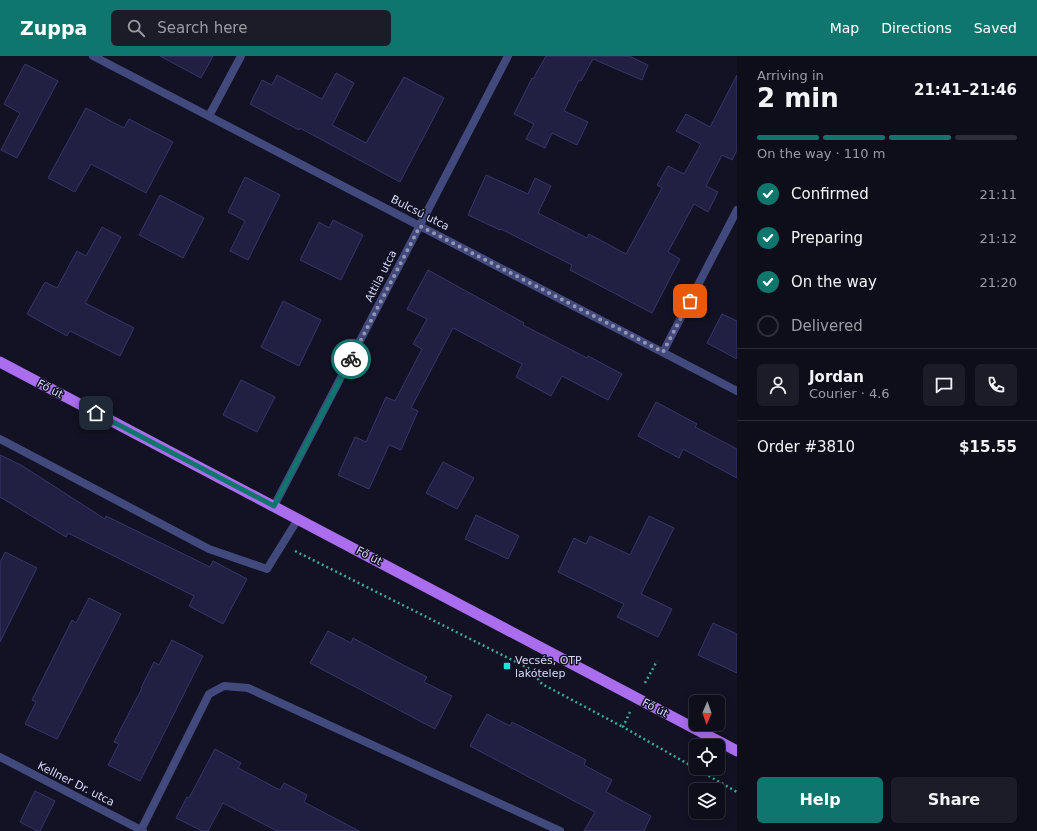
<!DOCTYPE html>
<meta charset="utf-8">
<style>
:root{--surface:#0e0e1b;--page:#1c1c28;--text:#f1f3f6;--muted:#9b9ca3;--line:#2e2e3a;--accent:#0f766e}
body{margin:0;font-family:"DejaVu Sans",sans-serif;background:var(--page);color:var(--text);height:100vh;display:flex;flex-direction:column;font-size:15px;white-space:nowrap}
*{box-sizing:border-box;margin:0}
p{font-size:13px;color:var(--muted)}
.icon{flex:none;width:22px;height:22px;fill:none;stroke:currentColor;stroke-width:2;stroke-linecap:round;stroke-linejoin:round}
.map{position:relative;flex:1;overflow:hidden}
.sheet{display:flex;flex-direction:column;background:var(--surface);width:300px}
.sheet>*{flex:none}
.needle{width:26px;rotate:182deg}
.fabs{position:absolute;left:689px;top:639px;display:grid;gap:8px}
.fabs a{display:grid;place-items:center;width:36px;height:36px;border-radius:6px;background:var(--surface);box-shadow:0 2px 10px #0003,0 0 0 1px var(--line);font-size:20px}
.pin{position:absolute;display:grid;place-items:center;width:34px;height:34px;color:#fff;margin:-17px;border-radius:8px;box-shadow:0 2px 6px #0006}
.courier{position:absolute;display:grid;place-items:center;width:40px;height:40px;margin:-20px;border:3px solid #0f766e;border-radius:50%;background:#fff;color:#222;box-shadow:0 1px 5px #0007}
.head em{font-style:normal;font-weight:800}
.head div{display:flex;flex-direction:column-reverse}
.head{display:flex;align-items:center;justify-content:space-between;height:68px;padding:0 20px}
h1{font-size:26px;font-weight:800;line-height:30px}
.bar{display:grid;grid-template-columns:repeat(4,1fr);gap:6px 4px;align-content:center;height:48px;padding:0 20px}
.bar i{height:5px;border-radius:3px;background:var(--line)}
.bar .on{background:var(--accent)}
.bar p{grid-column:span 4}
.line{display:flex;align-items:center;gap:10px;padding:0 20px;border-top:1px solid var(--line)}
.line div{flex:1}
.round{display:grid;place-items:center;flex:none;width:42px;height:42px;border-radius:6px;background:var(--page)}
ol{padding:0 20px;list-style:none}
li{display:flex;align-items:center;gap:12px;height:44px}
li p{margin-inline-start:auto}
li .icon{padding:4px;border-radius:50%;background:var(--accent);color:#fff;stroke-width:4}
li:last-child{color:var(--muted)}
li i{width:22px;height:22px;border:2px solid var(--line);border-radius:50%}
.button{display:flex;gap:8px;margin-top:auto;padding:8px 20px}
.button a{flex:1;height:46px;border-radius:6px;background:var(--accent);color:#fff;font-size:16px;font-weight:800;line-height:46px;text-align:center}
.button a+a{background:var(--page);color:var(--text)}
header{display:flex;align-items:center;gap:24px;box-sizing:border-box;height:56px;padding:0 20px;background:var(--accent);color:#fff}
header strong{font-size:19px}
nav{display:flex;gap:22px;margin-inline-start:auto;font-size:14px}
.search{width:280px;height:36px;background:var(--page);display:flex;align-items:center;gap:10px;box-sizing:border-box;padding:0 14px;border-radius:6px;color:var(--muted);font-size:15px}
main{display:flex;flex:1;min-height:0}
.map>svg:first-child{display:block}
.building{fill:#222042;stroke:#37356c}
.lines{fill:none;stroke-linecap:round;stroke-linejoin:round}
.path{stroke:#3ea993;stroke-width:2.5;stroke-dasharray:2 3;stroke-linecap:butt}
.service{stroke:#42497d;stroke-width:8}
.minor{stroke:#42497d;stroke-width:8}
.primary{stroke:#aa6ded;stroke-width:11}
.done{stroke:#9394af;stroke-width:4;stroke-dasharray:0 7.2}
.route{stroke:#0f766e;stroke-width:5}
.poi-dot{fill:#1ce3d9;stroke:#121224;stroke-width:1.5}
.labels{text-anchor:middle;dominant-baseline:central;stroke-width:3;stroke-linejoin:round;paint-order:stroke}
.street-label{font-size:11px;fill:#d9dafa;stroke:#121224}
.poi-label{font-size:11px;fill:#d9dafa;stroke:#121224;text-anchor:start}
</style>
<header>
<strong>Zuppa</strong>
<div class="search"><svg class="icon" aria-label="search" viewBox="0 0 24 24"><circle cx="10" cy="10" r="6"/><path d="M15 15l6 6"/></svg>Search here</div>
<nav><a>Map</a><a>Directions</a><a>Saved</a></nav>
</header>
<main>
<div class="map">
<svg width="737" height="775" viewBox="0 0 737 775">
<rect width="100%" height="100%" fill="#121224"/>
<path class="building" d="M 160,0 L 213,0 L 201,22 Z
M 546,0 L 629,0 L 648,9 L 642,24 L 593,3 L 581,25 L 579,24 L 564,55 L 588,66 L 577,89 L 552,77 L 545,92 L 526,83 L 534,68 L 514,58 L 532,22 L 533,23 Z
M 25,8 L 58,25 L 17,102 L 1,94 L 20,57 L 4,48 Z
M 336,17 L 354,27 L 332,69 L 366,87 L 404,21 L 444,42 L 400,126 L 300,72 L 299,74 L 250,48 L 262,24 L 272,29 L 277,19 L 322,43 Z
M 737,19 L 737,94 L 732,104 L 722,99 L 706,130 L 718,136 L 708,156 L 694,148 L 668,196 L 680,203 L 652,257 L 570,214 L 572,209 L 501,173 L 500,174 L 468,159 L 486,119 L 528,138 L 535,122 L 551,130 L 538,157 L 587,182 L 589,178 L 626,198 L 662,132 L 657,129 L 668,110 L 684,118 L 701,88 L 676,75 L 686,58 L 710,71 Z
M 86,52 L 124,72 L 129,63 L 173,86 L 146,137 L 91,108 L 75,136 L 48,122 Z
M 245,121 L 280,139 L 248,204 L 230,195 L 245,165 L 228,156 Z
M 160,139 L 204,162 L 183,202 L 139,179 Z
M 333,164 L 363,179 L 341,224 L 300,204 L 319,166 L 329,172 Z
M 102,171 L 121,181 L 85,247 L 134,272 L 120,300 L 70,275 L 67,280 L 27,258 L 45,226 L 57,232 L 77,195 L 86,200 Z
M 428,214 L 524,267 L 523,269 L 587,302 L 588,300 L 622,318 L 608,344 L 562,320 L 551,340 L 516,321 L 522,308 L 453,272 L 411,352 L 418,355 L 401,394 L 389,389 L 369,433 L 338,419 L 355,381 L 366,386 L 386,341 L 395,345 L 422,293 L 413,288 L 427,263 L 407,253 Z
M 283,245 L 321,264 L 299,310 L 261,291 Z
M 722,258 L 737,265 L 737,303 L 707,287 Z
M 241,324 L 275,341 L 257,376 L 223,359 Z
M 656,346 L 697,368 L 695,371 L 737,393 L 737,422 L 683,393 L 679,402 L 638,380 Z
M 0,399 L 21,409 L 105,463 L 106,460 L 210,511 L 213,505 L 247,523 L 223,568 L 189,550 L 194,540 L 68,477 L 66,481 L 0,441 Z
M 443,406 L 474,422 L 457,453 L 426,437 Z
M 476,459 L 519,480 L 508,503 L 465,483 Z
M 649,460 L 674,472 L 641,538 L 672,553 L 658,581 L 617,561 L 624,548 L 558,516 L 574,482 L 586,488 L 590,480 L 630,499 Z
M 5,496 L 37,512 L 0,586 L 0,507 Z
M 89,542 L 121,558 L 57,683 L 25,668 L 36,646 L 32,644 L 72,564 L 76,567 Z
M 713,567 L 737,578 L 737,617 L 698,599 Z
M 328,575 L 351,587 L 353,582 L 405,610 L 427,621 L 424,626 L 452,640 L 435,673 L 310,607 Z
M 172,584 L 203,600 L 140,725 L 108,709 L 119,688 L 114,686 L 142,632 L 141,632 L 154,606 L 159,609 Z
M 487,658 L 510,670 L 512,666 L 586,704 L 584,709 L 612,724 L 606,736 L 651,760 L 644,775 L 584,775 L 595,756 L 470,690 Z
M 215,693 L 241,707 L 238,712 L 280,734 L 284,727 L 307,739 L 304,746 L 359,775 L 277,775 L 223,747 L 208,775 L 202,775 L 176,762 L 187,741 L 189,742 Z
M 35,735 L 55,745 L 40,775 L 37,775 L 20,766 Z"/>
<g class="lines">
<path class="path" d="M 295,495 L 530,613 L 542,628 L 623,671
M 645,627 L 657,605
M 630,656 L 623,671 L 737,736"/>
<path class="service" d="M 0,383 L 209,493 L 267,513 L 298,463"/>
<path class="minor" d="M 93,0 L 737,335
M 209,60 L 241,0
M 663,296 L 737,154
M 274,450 L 508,0
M 0,701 L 143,775
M 141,774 L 209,638 L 224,630 L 248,632 L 560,775"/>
<path class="primary" d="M 0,306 L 737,695"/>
</g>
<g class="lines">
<path class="done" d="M 351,303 L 420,170 L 663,296 L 690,245"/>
<path class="route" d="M 96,357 L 274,450 L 351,303"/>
</g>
<rect class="poi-dot" x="503" y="606" width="8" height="8" rx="2"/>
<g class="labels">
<g class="street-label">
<text transform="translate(420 157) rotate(27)">Bulcsú utca</text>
<text transform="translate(381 220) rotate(-63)">Attila utca</text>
<text transform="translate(50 333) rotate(28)">Fő út</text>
<text transform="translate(369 500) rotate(28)">Fő út</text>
<text transform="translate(655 652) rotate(28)">Fő út</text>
<text transform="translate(76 728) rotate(27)">Kellner Dr. utca</text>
</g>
<g class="poi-label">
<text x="515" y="604">Vecsés, OTP<tspan x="515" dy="13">lakótelep</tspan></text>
</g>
</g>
</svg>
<div class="fabs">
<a><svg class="needle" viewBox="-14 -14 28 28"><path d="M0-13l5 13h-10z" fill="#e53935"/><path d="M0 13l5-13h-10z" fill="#9b9ca3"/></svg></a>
<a><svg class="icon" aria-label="locate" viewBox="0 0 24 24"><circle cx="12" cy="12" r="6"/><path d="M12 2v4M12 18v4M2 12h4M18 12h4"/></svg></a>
<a><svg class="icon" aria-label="layers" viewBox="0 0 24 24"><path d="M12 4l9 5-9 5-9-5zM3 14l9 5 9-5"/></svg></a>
</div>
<div class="pin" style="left:690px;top:245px;background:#ea580c"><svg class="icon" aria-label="bag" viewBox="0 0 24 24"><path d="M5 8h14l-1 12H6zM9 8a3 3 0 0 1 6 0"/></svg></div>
<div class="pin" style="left:96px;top:357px;background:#1f2937"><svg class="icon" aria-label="home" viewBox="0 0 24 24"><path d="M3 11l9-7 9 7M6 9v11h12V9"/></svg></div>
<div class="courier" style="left:351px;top:303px"><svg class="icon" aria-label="bike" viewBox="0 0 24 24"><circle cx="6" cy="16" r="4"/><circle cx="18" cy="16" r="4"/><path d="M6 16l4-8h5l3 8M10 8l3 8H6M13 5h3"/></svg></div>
</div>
<section class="sheet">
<div class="head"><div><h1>2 min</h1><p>Arriving in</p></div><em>21:41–21:46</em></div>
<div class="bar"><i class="on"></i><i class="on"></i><i class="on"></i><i></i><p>On the way · 110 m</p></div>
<ol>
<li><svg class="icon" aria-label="check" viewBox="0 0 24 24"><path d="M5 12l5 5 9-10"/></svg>Confirmed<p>21:11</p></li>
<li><svg class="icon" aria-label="check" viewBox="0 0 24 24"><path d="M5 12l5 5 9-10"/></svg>Preparing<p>21:12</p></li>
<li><svg class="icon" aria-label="check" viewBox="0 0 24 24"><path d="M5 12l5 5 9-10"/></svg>On the way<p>21:20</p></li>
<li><i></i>Delivered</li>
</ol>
<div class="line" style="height:72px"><a class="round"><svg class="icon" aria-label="person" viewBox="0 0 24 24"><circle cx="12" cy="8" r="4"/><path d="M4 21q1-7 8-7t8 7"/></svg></a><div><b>Jordan</b><p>Courier · 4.6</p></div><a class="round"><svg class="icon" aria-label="chat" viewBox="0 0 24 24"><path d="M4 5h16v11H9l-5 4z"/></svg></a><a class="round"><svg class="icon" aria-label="phone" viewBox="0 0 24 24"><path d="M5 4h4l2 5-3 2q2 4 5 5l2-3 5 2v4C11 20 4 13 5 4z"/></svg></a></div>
<div class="line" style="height:52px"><div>Order #3810</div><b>$15.55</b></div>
<div class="button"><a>Help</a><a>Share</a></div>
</section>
</main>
